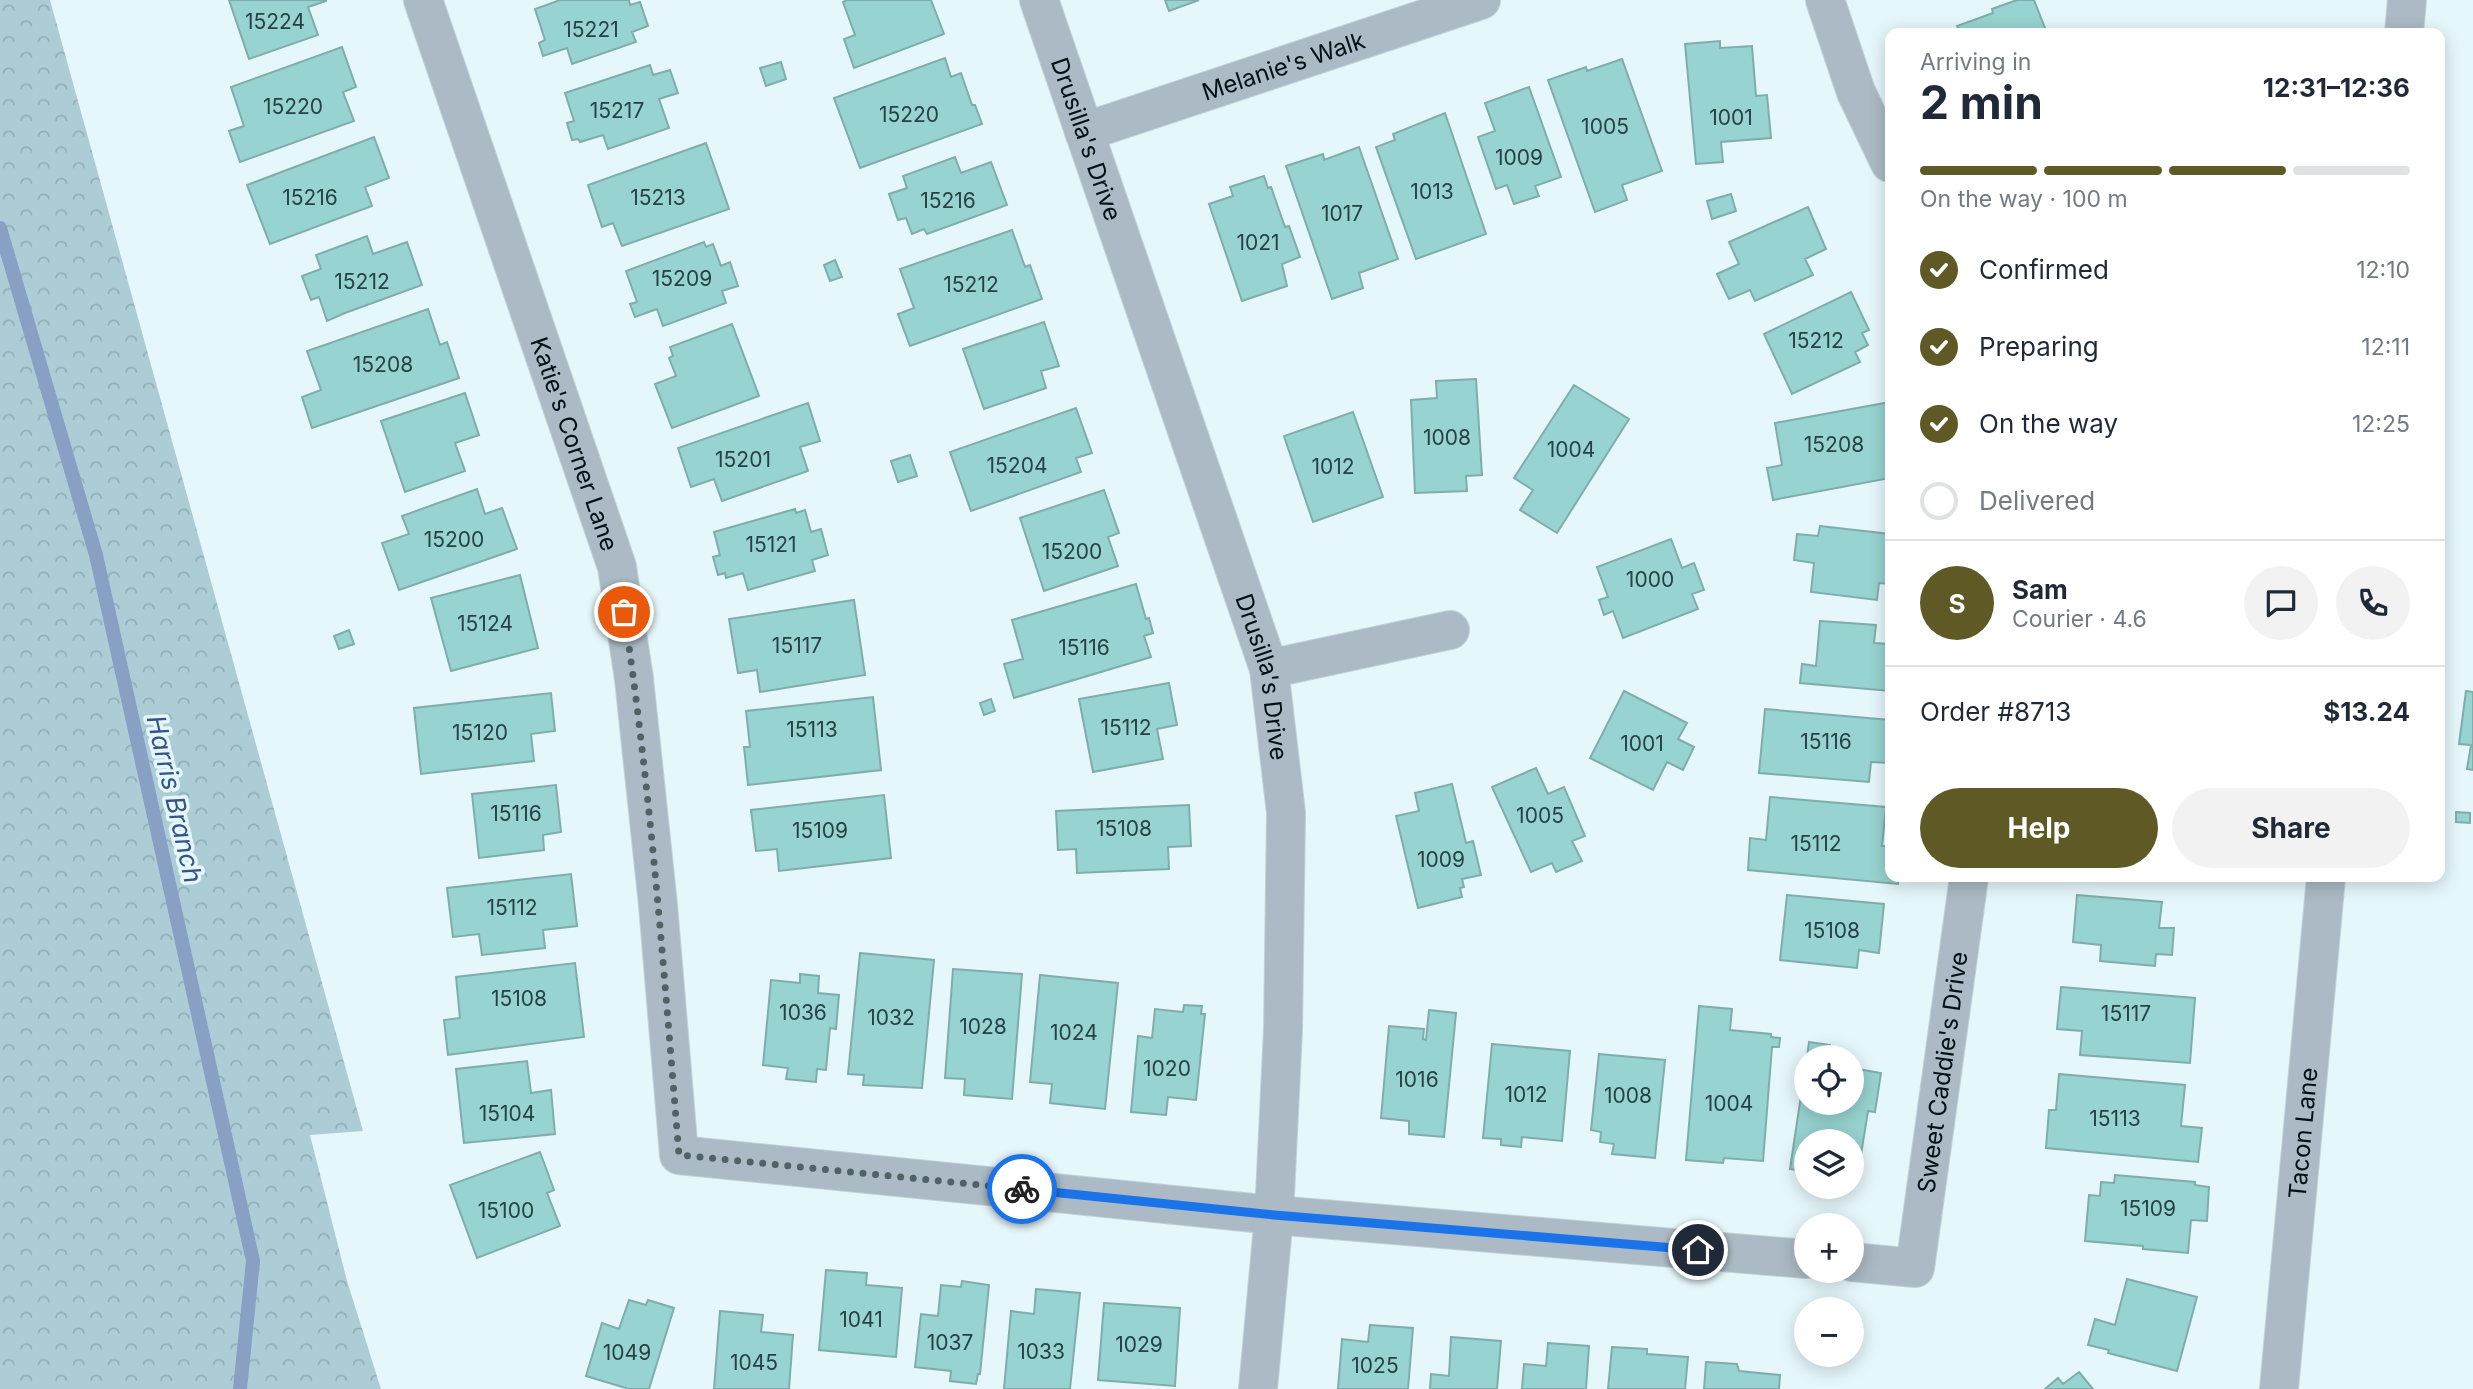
<!DOCTYPE html>
<meta charset="utf-8">
<style>
:root{--surface:#fff;--page:#f2f2f3;--text:#1f2937;--muted:#747a83;--line:#e0e1e3;--accent:#5e5925}
body{margin:0;font-family:Inter,sans-serif;background:var(--page);color:var(--text);height:100vh;display:flex;flex-direction:column;font-size:26px;white-space:nowrap}
*{box-sizing:border-box;margin:0}
p{font-size:23px;color:var(--muted)}
.icon{flex:none;width:38px;height:38px;fill:none;stroke:currentColor;stroke-width:2;stroke-linecap:round;stroke-linejoin:round}
.map{position:relative;flex:1;overflow:hidden}
.sheet{position:absolute;left:1885px;top:28px;width:560px;height:854px;display:flex;flex-direction:column;background:var(--surface);border-radius:14px;box-shadow:0 4px 18px #0003}
.sheet>*{flex:none}
.controls{position:absolute;left:1794px;top:1045px;display:grid;gap:14px}
.controls a{display:grid;place-items:center;width:70px;height:70px;border-radius:50%;background:var(--surface);box-shadow:0 4px 18px #0003;font-size:35px}
.pin{position:absolute;display:grid;place-items:center;width:60px;height:60px;color:#fff;margin:-30px;border:4px solid #fff;border-radius:50%;box-shadow:0 2px 7px #0007}
.courier{position:absolute;display:grid;place-items:center;width:70px;height:70px;margin:-35px;border:5px solid #1a73e8;border-radius:50%;background:#fff;color:#222;box-shadow:0 2px 9px #0007}
.head em{font-style:normal;font-weight:700}
.head div{display:flex;flex-direction:column-reverse}
.head{display:flex;align-items:center;justify-content:space-between;height:119px;padding:0 35px}
h1{font-size:46px;font-weight:700;line-height:52px}
.bar{display:grid;grid-template-columns:repeat(4,1fr);gap:10px 7px;align-content:center;height:84px;padding:0 35px}
.bar i{height:9px;border-radius:5px;background:var(--line)}
.bar .on{background:var(--accent)}
.bar p{grid-column:span 4}
.line{display:flex;align-items:center;gap:18px;padding:0 35px;border-top:2px solid var(--line)}
.line div{flex:1}
.round{display:grid;place-items:center;flex:none;width:74px;height:74px;border-radius:37px;background:var(--page)}
ol{padding:0 35px;list-style:none}
li{display:flex;align-items:center;gap:21px;height:77px}
li p{margin-inline-start:auto}
li .icon{padding:7px;border-radius:50%;background:var(--accent);color:#fff;stroke-width:4}
li:last-child{color:var(--muted)}
li i{width:38px;height:38px;border:4px solid var(--line);border-radius:50%}
.button{display:flex;gap:14px;margin-top:auto;padding:14px 35px}
.button a{flex:1;height:80px;border-radius:42px;background:var(--accent);color:#fff;font-size:28px;font-weight:700;line-height:80px;text-align:center}
.button a+a{background:var(--page);color:var(--text)}
.map>svg:first-child{display:block}
.forest{fill:url(#forest-crowns)}
.lines{fill:none;stroke-linecap:round;stroke-linejoin:round}
.stream{stroke:#89a0c5;stroke-width:14}
.building{fill:#97d3d0;stroke:#7fadab;stroke-width:2}
.street-casing{stroke:#c1d2d6;stroke-width:40}
.street{stroke:#abbac4;stroke-width:38}
.done{stroke:#516266;stroke-width:7;stroke-dasharray:0 12.6}
.route{stroke:#1a73e8;stroke-width:9}
.labels{text-anchor:middle;dominant-baseline:central;stroke-width:7;stroke-linejoin:round;paint-order:stroke}
.number-label{font-size:21px;fill:#274244}
.street-label{font-size:24px;fill:#021115;stroke:#e5f7fb}
.water-label{font-size:26px;font-style:italic;fill:#355487;stroke:#e5f7fb}
</style>
<div class="map">
<svg width="2473" height="1389" viewBox="0 0 2473 1389">
<defs>
<pattern id="forest-crowns" width="20" height="18" patternUnits="userSpaceOnUse" patternTransform="scale(1.75)"><rect width="20" height="18" fill="#accdd6"/><path d="M2 6a3 3 0 1 1 6 0M12 15a3 3 0 1 1 6 0" fill="none" stroke="#92afb7"/></pattern>
</defs>
<rect width="100%" height="100%" fill="#e5f7fb"/>
<path class="forest" d="M 0,0 L 50,0 L 363,1131 L 310,1135 L 347,1281 L 381,1389 L 0,1389 Z"/>
<g class="lines">
<path class="stream" d="M 0,228 L 96,555 L 253,1261 L 240,1389"/>
</g>
<path class="building" d="M 229,0 L 326,0 L 326,1 L 308,7 L 318,35 L 249,59 Z
M 560,0 L 629,0 L 630,5 L 640,2 L 648,26 L 632,32 L 636,42 L 572,64 L 567,48 L 543,56 L 539,43 L 545,40 L 535,9 Z
M 847,0 L 931,0 L 944,34 L 854,68 L 844,39 L 855,35 L 843,2 Z
M 1165,0 L 1199,0 L 1169,11 Z
M 2017,0 L 2034,0 L 2047,33 L 1960,33 L 1957,26 L 1993,13 L 1992,9 Z
M 1720,41 L 1720,48 L 1752,46 L 1756,96 L 1767,95 L 1771,138 L 1721,142 L 1723,162 L 1696,164 L 1685,44 Z
M 342,47 L 356,87 L 343,92 L 354,121 L 240,162 L 229,131 L 244,126 L 231,87 Z
M 945,58 L 951,77 L 961,73 L 972,105 L 975,105 L 982,124 L 860,168 L 834,98 Z
M 1622,59 L 1662,171 L 1622,185 L 1627,200 L 1595,212 L 1548,80 L 1586,67 L 1587,71 Z
M 781,62 L 786,79 L 766,86 L 760,68 Z
M 650,65 L 653,75 L 670,70 L 678,93 L 659,99 L 669,128 L 608,149 L 603,135 L 580,142 L 578,139 L 572,140 L 567,123 L 574,121 L 565,93 Z
M 1529,87 L 1561,177 L 1535,186 L 1539,196 L 1514,204 L 1507,185 L 1496,189 L 1478,137 L 1495,131 L 1485,103 Z
M 1445,113 L 1486,234 L 1416,259 L 1376,147 L 1395,140 L 1393,134 Z
M 374,137 L 389,178 L 365,187 L 372,206 L 270,244 L 247,185 Z
M 706,143 L 729,209 L 622,246 L 613,223 L 602,227 L 588,185 Z
M 1359,147 L 1398,259 L 1359,273 L 1363,288 L 1332,299 L 1286,166 L 1323,154 L 1324,160 Z
M 955,157 L 961,173 L 991,162 L 1007,205 L 927,234 L 924,229 L 912,234 L 906,218 L 898,220 L 889,194 L 907,188 L 903,176 Z
M 1264,176 L 1268,188 L 1271,187 L 1285,227 L 1289,226 L 1300,257 L 1282,264 L 1287,286 L 1242,301 L 1209,204 L 1233,196 L 1230,187 Z
M 1731,194 L 1736,211 L 1712,219 L 1707,201 Z
M 1808,207 L 1826,249 L 1805,259 L 1813,275 L 1755,301 L 1750,290 L 1729,299 L 1717,274 L 1739,264 L 1729,242 Z
M 1012,230 L 1025,267 L 1030,265 L 1042,299 L 910,346 L 898,314 L 914,308 L 900,269 Z
M 367,236 L 373,254 L 407,242 L 422,285 L 345,313 L 327,321 L 319,297 L 311,300 L 302,276 L 321,269 L 316,255 Z
M 704,242 L 706,247 L 713,244 L 721,266 L 730,262 L 738,286 L 722,291 L 726,303 L 663,326 L 657,309 L 635,317 L 630,304 L 637,302 L 626,271 Z
M 835,260 L 842,277 L 830,281 L 824,265 Z
M 1851,292 L 1869,330 L 1862,333 L 1868,345 L 1855,352 L 1860,362 L 1792,394 L 1764,334 Z
M 428,309 L 440,345 L 447,342 L 459,378 L 312,428 L 302,397 L 321,390 L 307,351 Z
M 1044,322 L 1059,366 L 1041,371 L 1046,388 L 984,409 L 963,349 Z
M 732,324 L 759,396 L 672,428 L 655,384 L 676,376 L 669,358 L 673,356 L 670,347 Z
M 1476,379 L 1482,475 L 1466,476 L 1467,491 L 1415,493 L 1411,400 L 1437,398 L 1436,381 Z
M 1574,385 L 1629,419 L 1557,533 L 1520,510 L 1533,490 L 1514,478 Z
M 465,393 L 479,435 L 455,443 L 465,471 L 405,492 L 381,421 Z
M 1890,402 L 1890,478 L 1773,500 L 1767,468 L 1782,465 L 1775,423 Z
M 808,403 L 820,441 L 800,447 L 808,471 L 722,501 L 714,479 L 691,487 L 678,448 Z
M 1076,408 L 1092,453 L 1076,458 L 1081,472 L 971,511 L 950,452 Z
M 1353,412 L 1383,497 L 1313,522 L 1284,436 Z
M 910,455 L 917,476 L 898,482 L 891,461 Z
M 477,489 L 485,514 L 502,508 L 517,549 L 399,590 L 382,543 L 409,534 L 402,516 Z
M 1104,490 L 1119,533 L 1108,537 L 1118,566 L 1044,591 L 1020,518 Z
M 795,509 L 796,513 L 805,510 L 811,532 L 821,529 L 828,555 L 812,560 L 815,571 L 748,590 L 743,573 L 726,578 L 725,573 L 718,575 L 713,557 L 720,555 L 714,532 Z
M 1820,526 L 1890,534 L 1890,584 L 1879,583 L 1877,600 L 1811,592 L 1814,563 L 1794,560 L 1797,534 L 1818,536 Z
M 1671,539 L 1682,568 L 1694,563 L 1704,590 L 1692,594 L 1698,609 L 1623,638 L 1613,611 L 1604,615 L 1599,600 L 1608,597 L 1597,567 Z
M 520,575 L 538,648 L 451,671 L 431,598 Z
M 1136,584 L 1146,619 L 1149,618 L 1153,633 L 1144,636 L 1151,657 L 1014,698 L 1004,664 L 1023,659 L 1012,620 Z
M 854,600 L 865,675 L 760,692 L 757,670 L 738,673 L 729,619 Z
M 1820,621 L 1876,625 L 1874,643 L 1890,644 L 1890,691 L 1800,683 L 1802,664 L 1816,666 Z
M 349,630 L 354,644 L 339,649 L 334,636 Z
M 1169,683 L 1177,725 L 1157,729 L 1163,759 L 1093,772 L 1079,699 Z
M 1624,691 L 1687,723 L 1678,739 L 1694,747 L 1683,770 L 1667,762 L 1653,790 L 1590,758 Z
M 2466,691 L 2473,692 L 2473,770 L 2467,769 L 2471,745 L 2459,744 Z
M 551,693 L 555,731 L 531,734 L 534,761 L 421,774 L 414,708 Z
M 873,697 L 881,770 L 748,785 L 744,747 L 750,747 L 746,711 Z
M 991,699 L 995,711 L 984,715 L 980,703 Z
M 1765,709 L 1890,720 L 1890,763 L 1871,762 L 1869,782 L 1759,773 Z
M 1536,768 L 1548,794 L 1564,787 L 1585,836 L 1572,841 L 1582,861 L 1556,872 L 1552,863 L 1531,872 L 1492,787 Z
M 1452,784 L 1466,843 L 1473,841 L 1481,875 L 1462,879 L 1464,887 L 1460,888 L 1462,897 L 1418,908 L 1396,816 L 1419,811 L 1415,793 Z
M 556,785 L 561,832 L 543,835 L 544,850 L 479,858 L 472,794 Z
M 884,795 L 891,858 L 779,871 L 777,849 L 756,851 L 751,810 Z
M 1770,797 L 1886,807 L 1882,846 L 1890,846 L 1890,877 L 1899,877 L 1898,884 L 1748,870 L 1750,838 L 1766,840 Z
M 1189,805 L 1191,846 L 1168,847 L 1169,869 L 1077,873 L 1076,849 L 1058,850 L 1056,811 Z
M 2456,812 L 2470,813 L 2470,823 L 2456,822 Z
M 571,874 L 577,926 L 543,930 L 545,948 L 482,955 L 479,934 L 453,937 L 447,888 Z
M 1787,895 L 1884,904 L 1879,953 L 1859,950 L 1857,968 L 1780,960 Z
M 2077,895 L 2162,902 L 2159,928 L 2174,928 L 2172,955 L 2156,954 L 2155,966 L 2100,961 L 2101,945 L 2073,942 Z
M 860,953 L 934,960 L 922,1088 L 863,1085 L 864,1075 L 848,1074 Z
M 575,963 L 584,1037 L 448,1055 L 444,1020 L 460,1018 L 456,977 Z
M 953,969 L 1022,974 L 1012,1099 L 964,1095 L 965,1079 L 945,1078 Z
M 800,974 L 819,976 L 818,993 L 839,995 L 836,1029 L 830,1028 L 826,1070 L 817,1069 L 816,1082 L 786,1079 L 788,1068 L 763,1065 L 771,980 L 800,983 Z
M 1040,975 L 1118,983 L 1105,1109 L 1050,1103 L 1052,1084 L 1030,1082 Z
M 2061,987 L 2195,998 L 2190,1063 L 2080,1055 L 2082,1031 L 2057,1029 Z
M 1184,1005 L 1202,1006 L 1201,1014 L 1205,1014 L 1196,1100 L 1168,1097 L 1166,1115 L 1131,1112 L 1138,1036 L 1152,1038 L 1155,1009 L 1183,1012 Z
M 1699,1006 L 1732,1009 L 1730,1030 L 1771,1034 L 1771,1037 L 1780,1038 L 1779,1047 L 1772,1047 L 1763,1161 L 1724,1158 L 1723,1163 L 1686,1160 Z
M 1429,1010 L 1456,1013 L 1444,1137 L 1409,1134 L 1409,1121 L 1381,1118 L 1389,1026 L 1424,1029 L 1423,1039 L 1426,1040 Z
M 1809,1042 L 1830,1045 L 1829,1057 L 1807,1057 Z
M 1492,1044 L 1570,1051 L 1562,1141 L 1522,1137 L 1521,1147 L 1501,1145 L 1501,1139 L 1483,1138 Z
M 1599,1054 L 1665,1060 L 1655,1158 L 1612,1154 L 1614,1144 L 1600,1142 L 1601,1132 L 1591,1130 Z
M 527,1061 L 531,1093 L 551,1090 L 555,1134 L 464,1143 L 456,1069 Z
M 1806,1062 L 1806,1102 L 1852,1102 L 1852,1068 L 1881,1073 L 1875,1112 L 1868,1111 L 1860,1161 L 1852,1160 L 1852,1141 L 1806,1141 L 1806,1172 L 1790,1169 Z
M 2059,1074 L 2185,1085 L 2181,1126 L 2202,1128 L 2198,1162 L 2046,1148 L 2049,1110 L 2056,1110 Z
M 540,1152 L 554,1190 L 547,1193 L 560,1226 L 477,1258 L 450,1185 Z
M 2115,1175 L 2195,1182 L 2195,1185 L 2209,1187 L 2207,1221 L 2191,1220 L 2188,1253 L 2143,1249 L 2143,1246 L 2085,1241 L 2089,1195 L 2100,1196 L 2101,1182 L 2114,1183 Z
M 826,1270 L 867,1273 L 866,1285 L 902,1288 L 896,1357 L 819,1350 Z
M 2127,1279 L 2197,1297 L 2177,1371 L 2108,1353 L 2109,1350 L 2088,1345 L 2095,1319 L 2115,1325 Z
M 962,1281 L 989,1285 L 980,1374 L 978,1374 L 976,1384 L 950,1381 L 951,1371 L 915,1367 L 921,1314 L 938,1316 L 941,1285 L 961,1287 Z
M 1036,1289 L 1080,1293 L 1070,1389 L 1004,1389 L 1011,1311 L 1034,1314 Z
M 629,1300 L 646,1305 L 648,1300 L 674,1308 L 649,1389 L 629,1389 L 586,1376 L 602,1323 L 619,1329 Z
M 1104,1303 L 1180,1308 L 1175,1386 L 1098,1380 Z
M 720,1311 L 763,1315 L 761,1332 L 793,1335 L 789,1389 L 714,1389 Z
M 1370,1325 L 1413,1328 L 1408,1389 L 1338,1389 L 1342,1339 L 1368,1342 Z
M 1451,1337 L 1501,1341 L 1497,1389 L 1430,1389 L 1431,1374 L 1449,1376 Z
M 1548,1343 L 1589,1346 L 1586,1389 L 1522,1389 L 1524,1364 L 1546,1366 Z
M 1612,1347 L 1647,1349 L 1647,1354 L 1688,1357 L 1685,1389 L 1608,1389 Z
M 1706,1362 L 1737,1364 L 1739,1371 L 1780,1375 L 1779,1389 L 1704,1389 Z
M 2079,1372 L 2093,1389 L 2045,1389 L 2058,1378 L 2063,1384 Z"/>
<g class="lines">
<defs>
<g id="street">
<path id="s1" d="M 423,0 L 617,567 L 634,679 L 658,905 L 679,1155 L 1274,1215 L 1806,1259"/>
<path id="s2" d="M 1039,0 L 1269,669 L 1286,813 L 1283,1030 L 1274,1215 L 1258,1389"/>
<path d="M 1825,0 L 1856,92 L 1890,163"/>
<path d="M 2404,33 L 2407,0"/>
<path id="s3" d="M 1084,132 L 1481,0"/>
<path d="M 1269,669 L 1450,630"/>
<path id="s4" d="M 1852,1262 L 1915,1268 L 1969,877"/>
<path id="s5" d="M 2279,1389 L 2326,877"/>
</g>
</defs>
<use href="#street" class="street-casing"/>
<use href="#street" class="street"/>
</g>
<g class="lines">
<path class="done" d="M 624,612 C 651,792 664,974 679,1155 L 1022,1189"/>
<path class="route" d="M 1022,1189 L 1274,1215 L 1698,1250"/>
</g>
<g class="labels">
<g class="number-label">
<text x="275" y="21">15224</text>
<text x="591" y="29">15221</text>
<text x="293" y="106">15220</text>
<text x="617" y="110">15217</text>
<text x="909" y="114">15220</text>
<text x="1731" y="117">1001</text>
<text x="1605" y="126">1005</text>
<text x="1519" y="157">1009</text>
<text x="1432" y="191">1013</text>
<text x="310" y="197">15216</text>
<text x="658" y="197">15213</text>
<text x="948" y="200">15216</text>
<text x="1342" y="213">1017</text>
<text x="1258" y="242">1021</text>
<text x="682" y="278">15209</text>
<text x="362" y="281">15212</text>
<text x="971" y="284">15212</text>
<text x="1816" y="340">15212</text>
<text x="383" y="364">15208</text>
<text x="1447" y="437">1008</text>
<text x="1834" y="444">15208</text>
<text x="1571" y="449">1004</text>
<text x="743" y="459">15201</text>
<text x="1017" y="465">15204</text>
<text x="1333" y="466">1012</text>
<text x="454" y="539">15200</text>
<text x="771" y="544">15121</text>
<text x="1072" y="551">15200</text>
<text x="1650" y="579">1000</text>
<text x="485" y="623">15124</text>
<text x="797" y="645">15117</text>
<text x="1084" y="647">15116</text>
<text x="1126" y="727">15112</text>
<text x="812" y="729">15113</text>
<text x="480" y="732">15120</text>
<text x="1826" y="741">15116</text>
<text x="1642" y="743">1001</text>
<text x="516" y="813">15116</text>
<text x="1540" y="815">1005</text>
<text x="1124" y="828">15108</text>
<text x="820" y="830">15109</text>
<text x="1816" y="843">15112</text>
<text x="1441" y="859">1009</text>
<text x="512" y="907">15112</text>
<text x="1832" y="930">15108</text>
<text x="519" y="998">15108</text>
<text x="803" y="1012">1036</text>
<text x="2126" y="1013">15117</text>
<text x="891" y="1017">1032</text>
<text x="983" y="1026">1028</text>
<text x="1074" y="1032">1024</text>
<text x="1167" y="1068">1020</text>
<text x="1417" y="1079">1016</text>
<text x="1526" y="1094">1012</text>
<text x="1628" y="1095">1008</text>
<text x="1729" y="1103">1004</text>
<text x="507" y="1113">15104</text>
<text x="2115" y="1118">15113</text>
<text x="2148" y="1208">15109</text>
<text x="506" y="1210">15100</text>
<text x="861" y="1319">1041</text>
<text x="950" y="1342">1037</text>
<text x="1139" y="1344">1029</text>
<text x="1041" y="1351">1033</text>
<text x="627" y="1352">1049</text>
<text x="754" y="1362">1045</text>
<text x="1375" y="1365">1025</text>
</g>
<g class="street-label">
<text stroke="none"><textPath href="#s3" startOffset="210">Melanie's Walk</textPath></text>
<text stroke="none"><textPath href="#s2" startOffset="147">Drusilla's Drive</textPath></text>
<text stroke="none"><textPath href="#s1" startOffset="469">Katie's Corner Lane</textPath></text>
<text stroke="none"><textPath href="#s2" startOffset="714">Drusilla's Drive</textPath></text>
<text stroke="none"><textPath href="#s4" startOffset="261">Sweet Caddie's Drive</textPath></text>
<text stroke="none"><textPath href="#s5" startOffset="257">Tacon Lane</textPath></text>
</g>
<g class="water-label">
<text transform="translate(175 799) rotate(77)">Harris Branch</text>
</g>
</g>
</svg>
<div class="controls">
<a><svg class="icon" aria-label="locate" viewBox="0 0 24 24"><circle cx="12" cy="12" r="6"/><path d="M12 2v4M12 18v4M2 12h4M18 12h4"/></svg></a>
<a><svg class="icon" aria-label="layers" viewBox="0 0 24 24"><path d="M12 4l9 5-9 5-9-5zM3 14l9 5 9-5"/></svg></a>
<a>+</a>
<a>−</a>
</div>
<div class="pin" style="left:624px;top:612px;background:#ea580c"><svg class="icon" aria-label="bag" viewBox="0 0 24 24"><path d="M5 8h14l-1 12H6zM9 8a3 3 0 0 1 6 0"/></svg></div>
<div class="pin" style="left:1698px;top:1250px;background:#1f2937"><svg class="icon" aria-label="home" viewBox="0 0 24 24"><path d="M3 11l9-7 9 7M6 9v11h12V9"/></svg></div>
<div class="courier" style="left:1022px;top:1189px"><svg class="icon" aria-label="bike" viewBox="0 0 24 24"><circle cx="6" cy="16" r="4"/><circle cx="18" cy="16" r="4"/><path d="M6 16l4-8h5l3 8M10 8l3 8H6M13 5h3"/></svg></div>
<section class="sheet">
<div class="head"><div><h1>2 min</h1><p>Arriving in</p></div><em>12:31–12:36</em></div>
<div class="bar"><i class="on"></i><i class="on"></i><i class="on"></i><i></i><p>On the way · 100 m</p></div>
<ol>
<li><svg class="icon" aria-label="check" viewBox="0 0 24 24"><path d="M5 12l5 5 9-10"/></svg>Confirmed<p>12:10</p></li>
<li><svg class="icon" aria-label="check" viewBox="0 0 24 24"><path d="M5 12l5 5 9-10"/></svg>Preparing<p>12:11</p></li>
<li><svg class="icon" aria-label="check" viewBox="0 0 24 24"><path d="M5 12l5 5 9-10"/></svg>On the way<p>12:25</p></li>
<li><i></i>Delivered</li>
</ol>
<div class="line" style="height:126px"><b class="round" style="background:var(--accent);color:#fff">S</b><div><b>Sam</b><p>Courier · 4.6</p></div><a class="round"><svg class="icon" aria-label="chat" viewBox="0 0 24 24"><path d="M4 5h16v11H9l-5 4z"/></svg></a><a class="round"><svg class="icon" aria-label="phone" viewBox="0 0 24 24"><path d="M5 4h4l2 5-3 2q2 4 5 5l2-3 5 2v4C11 20 4 13 5 4z"/></svg></a></div>
<div class="line" style="height:91px"><div>Order #8713</div><b>$13.24</b></div>
<div class="button"><a>Help</a><a>Share</a></div>
</section>
</div>
